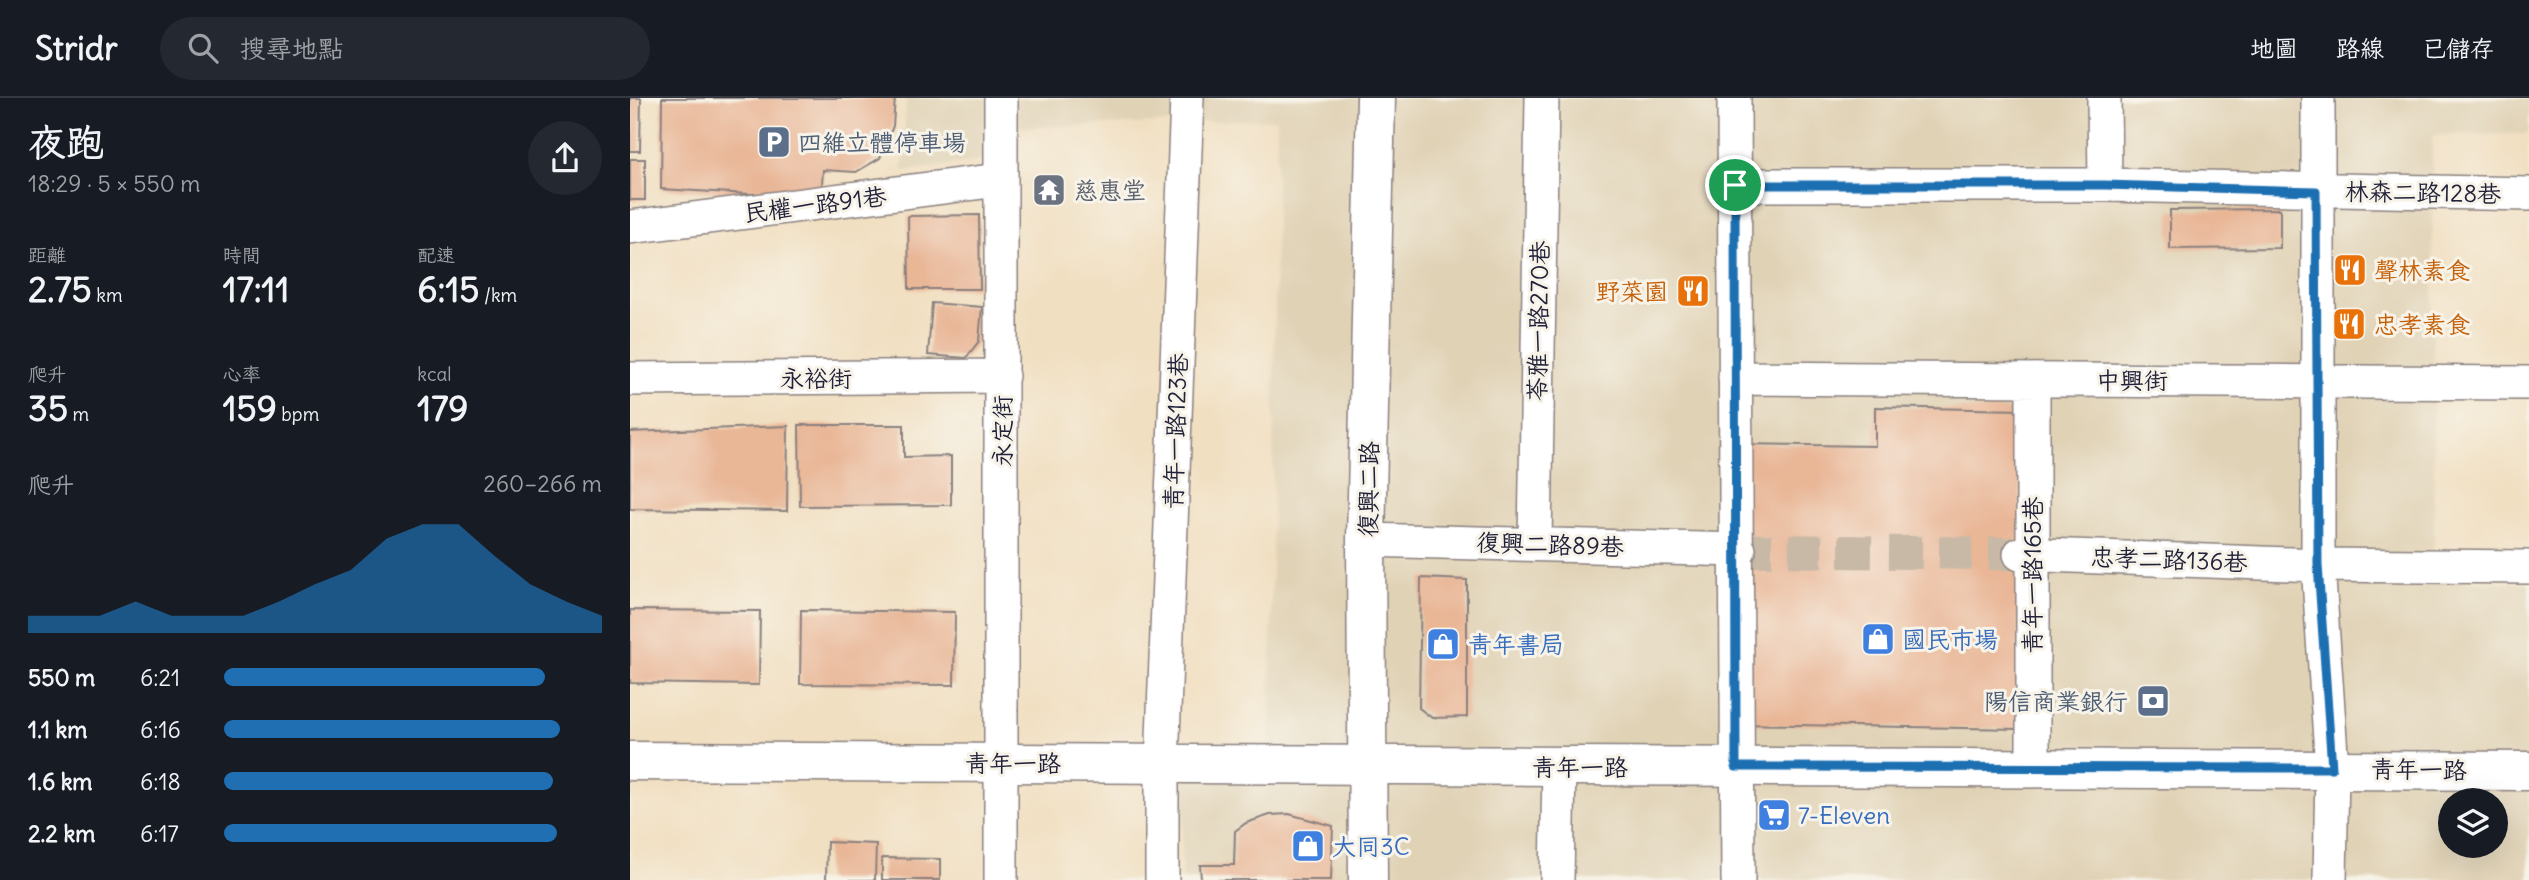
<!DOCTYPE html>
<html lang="zh-TW">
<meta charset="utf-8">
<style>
body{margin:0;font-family:Delius,"LXGW WenKai TC",sans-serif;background:#242831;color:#f1f3f6;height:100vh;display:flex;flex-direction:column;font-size:26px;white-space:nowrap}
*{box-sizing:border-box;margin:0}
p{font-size:23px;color:#9ea1a6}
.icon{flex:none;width:38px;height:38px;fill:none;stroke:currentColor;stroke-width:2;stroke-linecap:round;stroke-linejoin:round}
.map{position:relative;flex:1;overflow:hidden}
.drawer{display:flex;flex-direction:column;background:#171b24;width:630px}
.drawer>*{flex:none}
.buttons{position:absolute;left:1808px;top:690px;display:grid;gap:14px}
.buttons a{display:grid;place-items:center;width:70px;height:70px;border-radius:50%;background:#171b24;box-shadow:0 7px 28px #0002;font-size:35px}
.pin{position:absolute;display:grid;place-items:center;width:60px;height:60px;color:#fff;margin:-30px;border:4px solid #fff;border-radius:50%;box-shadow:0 2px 7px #0007}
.round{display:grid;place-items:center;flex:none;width:74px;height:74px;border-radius:37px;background:#242831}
.summary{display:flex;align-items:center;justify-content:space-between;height:119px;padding:0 28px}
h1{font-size:38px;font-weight:800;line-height:52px}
.stats{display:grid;grid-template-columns:repeat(3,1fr);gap:10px;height:119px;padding:7px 28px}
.stats div{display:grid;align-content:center}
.stats b{font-size:35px;font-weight:800}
.stats small{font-size:19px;font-weight:400}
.stats p{font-size:19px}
.chart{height:196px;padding:14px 28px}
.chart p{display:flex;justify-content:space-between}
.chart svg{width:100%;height:126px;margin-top:7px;fill:#1f6fb2;opacity:.7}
ul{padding:0 28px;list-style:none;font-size:23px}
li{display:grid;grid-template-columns:112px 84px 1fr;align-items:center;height:52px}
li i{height:18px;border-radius:9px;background:#1f6fb2}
header{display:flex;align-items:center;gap:42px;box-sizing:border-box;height:98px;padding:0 35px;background:#171b24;border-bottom:2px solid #363941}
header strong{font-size:33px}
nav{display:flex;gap:38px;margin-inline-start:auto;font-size:24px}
.search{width:490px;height:63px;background:#242831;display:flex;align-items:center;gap:18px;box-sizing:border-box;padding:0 24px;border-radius:38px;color:#9ea1a6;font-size:26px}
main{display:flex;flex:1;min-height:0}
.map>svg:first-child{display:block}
.built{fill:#e0d2b5;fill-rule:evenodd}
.building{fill:#e9b696}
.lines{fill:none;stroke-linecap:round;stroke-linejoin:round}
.street-tunnel{stroke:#c8b9a6;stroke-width:33;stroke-dasharray:33 17;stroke-linecap:butt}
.street-casing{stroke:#8a807e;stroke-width:36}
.secondary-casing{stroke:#8a807e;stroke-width:41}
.street{stroke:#fff;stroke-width:33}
.secondary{stroke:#fff;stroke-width:38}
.route-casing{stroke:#fff;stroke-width:14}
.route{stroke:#1f6fb2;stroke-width:9}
.labels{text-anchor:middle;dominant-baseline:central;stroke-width:6;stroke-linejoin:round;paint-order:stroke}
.service-label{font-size:24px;fill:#4e5e75;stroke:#f7f3e8;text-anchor:start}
.worship-label{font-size:24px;fill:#5b616d;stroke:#f7f3e8;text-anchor:start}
.street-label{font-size:24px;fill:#22223b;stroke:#f7f3e8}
.food-label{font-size:24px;fill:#c56008;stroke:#f7f3e8;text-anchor:start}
.shop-label{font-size:24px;fill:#366cbe;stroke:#f7f3e8;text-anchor:start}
</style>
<header>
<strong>Stridr</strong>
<div class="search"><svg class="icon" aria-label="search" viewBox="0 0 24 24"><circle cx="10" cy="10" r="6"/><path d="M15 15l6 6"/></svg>搜尋地點</div>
<nav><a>地圖</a><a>路線</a><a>已儲存</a></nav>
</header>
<main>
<section class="drawer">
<div class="summary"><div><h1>夜跑</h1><p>18:29 · 5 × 550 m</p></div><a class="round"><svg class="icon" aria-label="share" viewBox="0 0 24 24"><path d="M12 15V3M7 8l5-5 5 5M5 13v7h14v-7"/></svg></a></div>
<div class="stats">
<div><p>距離</p><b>2.75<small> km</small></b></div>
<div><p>時間</p><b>17:11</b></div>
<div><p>配速</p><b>6:15<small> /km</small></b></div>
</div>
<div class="stats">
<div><p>爬升</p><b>35<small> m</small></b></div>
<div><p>心率</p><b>159<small> bpm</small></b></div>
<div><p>kcal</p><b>179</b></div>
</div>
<div class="chart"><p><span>爬升</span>260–266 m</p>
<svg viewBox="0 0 160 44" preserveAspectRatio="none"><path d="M0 44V38L10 38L20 38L30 33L40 38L50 38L60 38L70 33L80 27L90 22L100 11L110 6L120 6L130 17L140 27L150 33L160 38V44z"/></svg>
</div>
<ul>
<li><b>550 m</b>6:21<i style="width:85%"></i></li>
<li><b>1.1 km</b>6:16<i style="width:89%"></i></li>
<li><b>1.6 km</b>6:18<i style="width:87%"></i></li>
<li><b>2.2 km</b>6:17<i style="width:88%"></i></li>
</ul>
</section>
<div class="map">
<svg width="1899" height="782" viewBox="0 0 1899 782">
<rect width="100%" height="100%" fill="#f7f3e8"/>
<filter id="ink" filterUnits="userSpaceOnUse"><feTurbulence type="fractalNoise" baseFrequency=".0143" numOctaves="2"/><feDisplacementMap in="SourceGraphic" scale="14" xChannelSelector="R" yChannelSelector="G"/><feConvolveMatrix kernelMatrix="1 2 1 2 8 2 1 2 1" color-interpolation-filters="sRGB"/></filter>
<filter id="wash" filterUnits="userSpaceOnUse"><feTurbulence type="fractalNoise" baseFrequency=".00686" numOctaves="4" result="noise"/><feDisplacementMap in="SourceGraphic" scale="28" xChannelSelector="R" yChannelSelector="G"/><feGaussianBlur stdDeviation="1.57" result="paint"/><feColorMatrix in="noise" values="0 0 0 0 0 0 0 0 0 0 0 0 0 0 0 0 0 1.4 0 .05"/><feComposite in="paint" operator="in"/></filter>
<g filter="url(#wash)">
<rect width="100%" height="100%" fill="#f1dfc1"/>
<!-- built -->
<path class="built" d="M276,0H1899V36L1802,37L1804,442L1799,482L1899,485V782H552L553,646H640L647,21L383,30L384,58L273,73ZM1820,702H1866V747H1820Z"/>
<g id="blocks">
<!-- building -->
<path class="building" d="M0,0H11L10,53H0Z
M32,0H265L263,28L250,60L226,74L193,72L191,100L31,91Z
M0,61H15V102H0Z
M1650,111V150L1540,151V112Z
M349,117L350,191H279L278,118Z
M302,205L352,209L349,243L336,260L298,257Z
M1245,309L1391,312L1388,631L1107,626L1110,346L1245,348Z
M169,327H274V359L321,358V407L170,408Z
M158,328L157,413L0,411V334Z
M791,480L837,482V619L802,620L789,610Z
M0,512L130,513L129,587L0,585Z
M171,512L325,514L324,587L170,586Z
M659,716L703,728L701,782H571L570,767H604L605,733L616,725L640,717Z
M197,744L246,746L245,782H196Z
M252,760L310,761V782H252Z"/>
</g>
</g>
<g filter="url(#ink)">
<use href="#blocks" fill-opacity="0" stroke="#8a807e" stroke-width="2"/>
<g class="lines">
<!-- street-tunnel -->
<path class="street-tunnel" d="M1109,452L1390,456"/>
<defs>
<path id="street" d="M1104,0L1108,782
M1474,0L1475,87
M1688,0V467L1702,670L1700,782
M1105,87H1475L1899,96
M0,129L369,82
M1105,280L1899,285
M0,281L372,278
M1403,282V671
M736,442L1109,452
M905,445L912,0
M1390,456L1688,467L1899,469
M371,782V0
M532,782V667L557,0
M927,782L929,669"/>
<path id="secondary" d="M0,663L1899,673
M738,782L736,442L746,0"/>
</defs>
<!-- street casing -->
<use href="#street" class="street-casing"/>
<!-- secondary casing -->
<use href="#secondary" class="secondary-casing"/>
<!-- street -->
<use href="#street" class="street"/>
<!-- secondary -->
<use href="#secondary" class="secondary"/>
</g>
</g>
<g class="lines" filter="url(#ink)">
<defs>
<path id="route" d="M1105,87H1475L1686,93L1688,467L1702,670L1106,669Z"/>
</defs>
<!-- route casing -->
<use href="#route" class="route-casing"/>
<!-- route -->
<use href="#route" class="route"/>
</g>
<!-- icons -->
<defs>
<symbol id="parking-square" viewBox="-11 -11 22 22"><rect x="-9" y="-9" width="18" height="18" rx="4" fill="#5c6f8a" stroke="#f7f3e8"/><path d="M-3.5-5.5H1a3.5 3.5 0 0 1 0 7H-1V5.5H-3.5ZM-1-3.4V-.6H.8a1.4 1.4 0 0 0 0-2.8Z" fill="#fff"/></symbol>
<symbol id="temple-square" viewBox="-11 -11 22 22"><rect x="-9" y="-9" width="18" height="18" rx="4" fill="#6b7280" stroke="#f7f3e8"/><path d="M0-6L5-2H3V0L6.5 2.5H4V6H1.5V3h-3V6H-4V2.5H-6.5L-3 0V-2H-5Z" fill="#fff"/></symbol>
<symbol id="restaurant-square" viewBox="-11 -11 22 22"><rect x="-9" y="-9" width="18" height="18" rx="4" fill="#e8710a" stroke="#f7f3e8"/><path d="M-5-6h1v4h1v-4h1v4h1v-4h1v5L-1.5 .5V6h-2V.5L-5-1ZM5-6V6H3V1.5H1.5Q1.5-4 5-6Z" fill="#fff"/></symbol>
<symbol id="shop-square" viewBox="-11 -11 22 22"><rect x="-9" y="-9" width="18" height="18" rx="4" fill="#3f7fe0" stroke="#f7f3e8"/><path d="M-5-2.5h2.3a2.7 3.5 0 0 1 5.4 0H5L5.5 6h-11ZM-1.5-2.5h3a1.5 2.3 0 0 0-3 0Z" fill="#fff"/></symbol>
<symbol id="bank-square" viewBox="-11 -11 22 22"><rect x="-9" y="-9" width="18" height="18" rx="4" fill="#5c6f8a" stroke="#f7f3e8"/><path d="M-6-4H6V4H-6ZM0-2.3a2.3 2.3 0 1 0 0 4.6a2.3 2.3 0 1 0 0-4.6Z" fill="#fff"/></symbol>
<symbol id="supermarket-square" viewBox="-11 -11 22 22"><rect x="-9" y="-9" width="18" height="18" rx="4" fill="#3f7fe0" stroke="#f7f3e8"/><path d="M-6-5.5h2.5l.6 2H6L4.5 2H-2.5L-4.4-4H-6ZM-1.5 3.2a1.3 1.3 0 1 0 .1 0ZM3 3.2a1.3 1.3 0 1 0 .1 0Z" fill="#fff"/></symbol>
</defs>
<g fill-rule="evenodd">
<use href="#parking-square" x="125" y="25" width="38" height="38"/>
<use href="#temple-square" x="400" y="73" width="38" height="38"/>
<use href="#restaurant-square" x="1701" y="153" width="38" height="38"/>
<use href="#restaurant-square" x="1044" y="174" width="38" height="38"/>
<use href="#restaurant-square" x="1700" y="207" width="38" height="38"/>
<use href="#shop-square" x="1229" y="522" width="38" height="38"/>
<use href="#shop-square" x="794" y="527" width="38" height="38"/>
<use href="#bank-square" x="1504" y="584" width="38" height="38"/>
<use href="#supermarket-square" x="1125" y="698" width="38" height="38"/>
<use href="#shop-square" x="659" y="729" width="38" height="38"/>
</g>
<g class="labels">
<!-- service labels -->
<g class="service-label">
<text x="168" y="44">四維立體停車場</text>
<text x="1498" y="603" text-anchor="end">陽信商業銀行</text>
</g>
<!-- worship labels -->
<g class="worship-label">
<text x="444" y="92">慈惠堂</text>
</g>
<!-- street labels -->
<g class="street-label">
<text transform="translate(1793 94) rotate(1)">林森二路128巷</text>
<text transform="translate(185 106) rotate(-7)">民權一路91巷</text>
<text transform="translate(908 223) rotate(-89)">苓雅一路270巷</text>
<text x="186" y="280">永裕街</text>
<text x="1502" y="282">中興街</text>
<text transform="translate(372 333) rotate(-90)">永定街</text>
<text transform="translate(545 333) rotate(-88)">青年一路123巷</text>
<text transform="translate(738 391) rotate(-89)">復興二路</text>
<text transform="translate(920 446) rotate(2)">復興二路89巷</text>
<text transform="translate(1539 461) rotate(2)">忠孝二路136巷</text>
<text transform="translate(1402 477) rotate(-90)">青年一路165巷</text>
<text x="383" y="665">青年一路</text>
<text x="950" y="669">青年一路</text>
<text transform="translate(1789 671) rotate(1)">青年一路</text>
</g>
<!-- food labels -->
<g class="food-label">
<text x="1744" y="172">聲林素食</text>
<text x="1038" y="193" text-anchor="end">野菜園</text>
<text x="1744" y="226">忠孝素食</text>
</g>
<!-- shop labels -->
<g class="shop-label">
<text x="1272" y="541">國民市場</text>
<text x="838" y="546">青年書局</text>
<text x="1168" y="717">7-Eleven</text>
<text x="702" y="748">大同3C</text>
</g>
</g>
</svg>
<div class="buttons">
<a><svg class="icon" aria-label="layers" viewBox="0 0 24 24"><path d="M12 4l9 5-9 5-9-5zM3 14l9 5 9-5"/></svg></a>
</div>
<div class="pin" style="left:1105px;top:87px;background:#1e9e55"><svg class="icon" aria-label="arrive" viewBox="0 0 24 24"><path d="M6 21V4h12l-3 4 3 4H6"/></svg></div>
</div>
</main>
